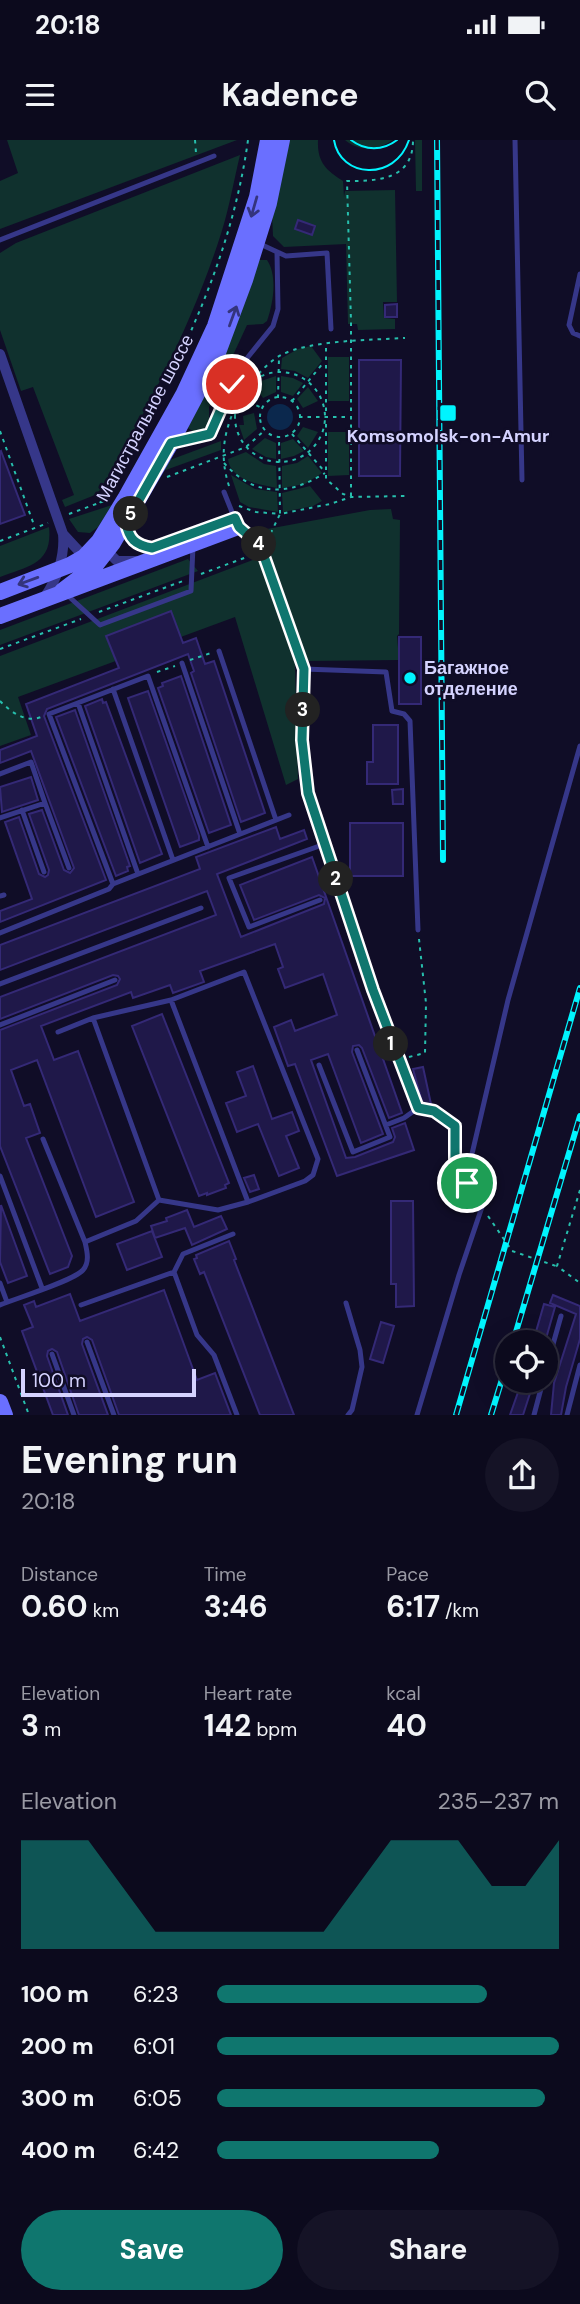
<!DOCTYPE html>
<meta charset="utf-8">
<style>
body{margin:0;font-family:"DM Sans",sans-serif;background:#151326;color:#f1f3f6;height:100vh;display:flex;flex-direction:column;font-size:26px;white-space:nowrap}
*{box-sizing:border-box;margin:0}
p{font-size:23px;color:#9a9aa4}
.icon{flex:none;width:38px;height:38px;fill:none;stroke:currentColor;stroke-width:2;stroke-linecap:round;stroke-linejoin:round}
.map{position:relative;height:1275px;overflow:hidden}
.sheet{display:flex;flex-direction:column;background:#0c0a1d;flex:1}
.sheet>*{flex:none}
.controls{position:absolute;left:495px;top:1190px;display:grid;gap:14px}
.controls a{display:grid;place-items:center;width:63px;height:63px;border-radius:50%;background:#0c0a1d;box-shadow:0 7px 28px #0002,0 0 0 2px #2c2b3b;font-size:35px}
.scale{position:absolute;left:21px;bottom:18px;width:175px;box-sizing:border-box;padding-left:7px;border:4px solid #d5d3ff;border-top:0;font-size:19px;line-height:24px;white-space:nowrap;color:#d5d3ff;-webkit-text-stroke:5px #100d27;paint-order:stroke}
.pin{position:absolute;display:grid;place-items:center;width:60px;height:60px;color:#fff;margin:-30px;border:4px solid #fff;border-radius:50%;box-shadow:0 2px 7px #0007}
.km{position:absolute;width:35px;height:35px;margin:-18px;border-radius:50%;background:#222;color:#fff;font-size:19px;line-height:35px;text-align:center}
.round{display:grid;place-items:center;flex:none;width:74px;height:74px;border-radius:37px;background:#151326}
.overview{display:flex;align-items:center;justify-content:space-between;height:119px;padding:0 21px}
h1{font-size:38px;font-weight:700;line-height:52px}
.metrics{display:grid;grid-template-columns:repeat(3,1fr);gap:10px;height:119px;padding:7px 21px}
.metrics div{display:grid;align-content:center}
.metrics b{font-size:30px;font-weight:700}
.metrics small{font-size:19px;font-weight:400}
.metrics p{font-size:19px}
.chart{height:196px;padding:14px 21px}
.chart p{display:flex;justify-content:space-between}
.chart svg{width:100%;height:126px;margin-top:7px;fill:#0f766e;opacity:.7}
.cta{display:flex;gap:14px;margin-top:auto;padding:14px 21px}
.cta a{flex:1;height:80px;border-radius:42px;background:#0f766e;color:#fff;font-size:28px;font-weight:700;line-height:80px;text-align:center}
.cta a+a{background:#151326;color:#f1f3f6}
ul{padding:0 21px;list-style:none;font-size:23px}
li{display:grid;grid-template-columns:112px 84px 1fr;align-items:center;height:52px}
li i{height:18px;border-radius:9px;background:#0f766e}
.status{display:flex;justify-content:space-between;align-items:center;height:49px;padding:0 35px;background:#0c0a1d;direction:ltr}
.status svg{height:19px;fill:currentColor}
header{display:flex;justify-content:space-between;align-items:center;height:91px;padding:0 21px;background:#0c0a1d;font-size:32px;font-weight:700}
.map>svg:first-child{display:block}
.green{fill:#10312e}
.water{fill:#0b284d}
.building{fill:#1f1849;stroke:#342976;stroke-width:2}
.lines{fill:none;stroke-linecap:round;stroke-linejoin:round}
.path{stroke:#27bfad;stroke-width:2;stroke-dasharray:3.5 5;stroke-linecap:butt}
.lane{stroke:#363789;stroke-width:5}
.street{stroke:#363789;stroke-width:10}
.secondary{stroke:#6a6fff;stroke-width:16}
.tram{stroke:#00f4fe;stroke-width:2}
.rail-casing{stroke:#00f4fe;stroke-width:6}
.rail{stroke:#100d27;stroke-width:3.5;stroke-dasharray:10;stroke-linecap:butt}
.oneway{stroke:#34347d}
.route-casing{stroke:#fff;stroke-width:14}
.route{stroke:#0f766e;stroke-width:9}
.poi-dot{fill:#00f4fe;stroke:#100d27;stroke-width:2.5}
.labels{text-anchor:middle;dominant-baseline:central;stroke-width:5;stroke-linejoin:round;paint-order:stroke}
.street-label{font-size:18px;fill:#d5d3ff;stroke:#100d27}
.poi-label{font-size:18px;font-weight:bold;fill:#d5d3ff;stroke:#100d27}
</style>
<div class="status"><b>20:18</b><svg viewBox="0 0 49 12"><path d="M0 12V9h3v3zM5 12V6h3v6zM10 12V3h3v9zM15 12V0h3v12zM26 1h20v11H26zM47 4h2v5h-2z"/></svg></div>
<header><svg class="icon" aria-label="menu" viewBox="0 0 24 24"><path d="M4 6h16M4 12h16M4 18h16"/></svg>Kadence<svg class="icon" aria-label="search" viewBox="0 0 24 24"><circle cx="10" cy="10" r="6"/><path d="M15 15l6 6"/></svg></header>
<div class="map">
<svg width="580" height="1275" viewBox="0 0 580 1275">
<rect width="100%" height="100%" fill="#100d27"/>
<!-- green -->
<path class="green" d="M7,0H237L0,89V41L18,33Z
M287,0H318C317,22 326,30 343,41L344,57L345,51L395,50L397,162H383L384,178L395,179V189L358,190L357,184H348L346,104L284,107L273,96L272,74Z
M345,0H393C378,10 359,12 345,0Z
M415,0H422V51H416Z
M240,15C233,44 228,75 218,103C189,190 147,270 101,349L95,355L65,367L62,360L74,355L33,247L21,251L0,190V113L16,103Z
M258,120H267C278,136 273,164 267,181L263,184L247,185L209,267V283L201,292H194L188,288L221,221Z
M311,206L322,221L308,238L295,231L281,229L282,218L298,209Z
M328,217H349V261H328Z
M276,236V252L263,258L256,249L262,245L261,241Z
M281,236L293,238L303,243L293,256L281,252Z
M308,247L318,261L303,268L297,259Z
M254,273L257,289L244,300L239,285H244L243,276Z
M303,287L318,292L308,308L297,296Z
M328,292H349V335L328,336Z
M265,298L276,303V319L266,317L252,309Z
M293,299L304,311L294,316L281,319V303Z
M221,301V310L163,331L167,321Z
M246,312L264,324L276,326L277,348C260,345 230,340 228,319Z
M308,316L322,333L305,344L282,348V326L297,323Z
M231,335L255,349L277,352L278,372L249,367L240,362Z
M310,346L322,361L313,366L283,372L282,353Z
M112,365L98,387L90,393L78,392L69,379Z
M391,369L393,379L400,380L399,494L397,496L399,520L308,521L262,390L370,370Z
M49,387C53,424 28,426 0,437V406Z
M258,418L295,524L298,639L286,645L235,477L18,557L31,595L0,606V516Z
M188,419L198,431L0,505V490Z"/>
<!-- water -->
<path class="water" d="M267 277a13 13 0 1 1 26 0a13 13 0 1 1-26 0Z"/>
<!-- building -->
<path class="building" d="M298,80L315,86L312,95L295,89Z
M397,164V177H385V165Z
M359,220H401L400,336H359Z
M1,311L25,375L0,384V312Z
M171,471L183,503L196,498L205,524L214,521L265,673L241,682L191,533L194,531L188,514L47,569L44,576L106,740L0,782V771L32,759L5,682L19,677L39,734L45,737L48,735L49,730L29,674L42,670L64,730L70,733L74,728L31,611L0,623V610L37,596L26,564L119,528L106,496Z
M399,497H421V564H399Z
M181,536L231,685L209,693L158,548L163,546L162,543Z
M148,551L199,696V700L180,707L128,558Z
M102,559L103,563L106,562L162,714L140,723L85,566Z
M75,570L130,726L127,727L128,731L116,736L56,577Z
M373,585H398V644H367V622H373Z
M31,637L38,660L2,672L0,647Z
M403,649V664H393L392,650Z
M350,683H403V736H350Z
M276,687L280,699L304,690L307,699L217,734L241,797L324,764L325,758L319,755L254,780L240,745L312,717L402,973L389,978L362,908L359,905L353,906L352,912L383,994L361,1003L328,914L311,920L346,1018L355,1017L393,1002L395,997L392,988L405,983L414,1010L337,1036L295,924L288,926L274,887L291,880L295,891L337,875L323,834L285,848L278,829L283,827L275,804L200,831L204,842L173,853L170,845L133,858L131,852L41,886L54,920L78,911L134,1062L96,1077L37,920L11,930L24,966L30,964L40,993L26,998L72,1116L68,1127L50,1134L0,1006V890L117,845L120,839L118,836L113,835L0,879V857L216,775L207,751L0,830V805L200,729L196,717Z
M162,874L229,1043L225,1045L226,1048L207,1055V1053L199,1056L132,886Z
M253,926L272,979L292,972L299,991L286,996L299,1028L279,1036L258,984L237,992L226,963L246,956L237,932Z
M423,927L431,964L423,966L413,929Z
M254,1035L259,1049L250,1052L244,1038Z
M391,1061H413L414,1166L396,1167V1144H391Z
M1,1065L27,1136L8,1143L0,1122Z
M187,1070L194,1087L221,1076L227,1089L192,1105L185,1088L155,1098L151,1086L167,1081L166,1078Z
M152,1091L162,1117L127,1130L117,1104Z
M229,1101L236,1119L234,1120L294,1275H260L204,1132L200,1134L194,1119L197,1118L196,1115Z
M164,1150L197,1240L215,1233L231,1275H119L92,1200L87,1197L83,1199L82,1204L108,1275H79L57,1212L52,1209L48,1211L47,1216L68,1275H53L22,1191L33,1187L24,1165L34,1161L36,1167L70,1154L80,1181Z
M553,1155L580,1166V1199L566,1247L561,1275H551L554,1243L576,1174L550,1163Z
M544,1164L555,1167L545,1202H533Z
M381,1182L394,1186L383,1223L370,1219Z
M522,1241H534L523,1275H510Z"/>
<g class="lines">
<!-- path -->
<path class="path" d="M195,0L196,13
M235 277a45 45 0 1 1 90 0a45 45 0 1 1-90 0Z
M253,240C261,231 270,221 281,215C310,200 371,200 405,198
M260 277a20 20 0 1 1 40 0a20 20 0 1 1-40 0Z
M241,258L262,268
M278,258L279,218
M292,261L324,222
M326,271V207
M299,277H350
M326,284V339L343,354L350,356
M0,291L34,385
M292,294L325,332
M224,323C254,357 289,356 325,333
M167,337L246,307L265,290
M229,346C220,318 223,296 234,270
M351,356V182L347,41C378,41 413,40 413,0
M100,363C166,251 230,131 248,0
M239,366L256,372L280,374L279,297
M69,374L107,360
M0,401L48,383
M267,401L280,374L330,364L351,357L405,356
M201,434L255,414
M99,472L183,441
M0,509L81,479
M190,520L211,513
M157,532L175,526
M0,561C11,572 25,583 41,577
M409,917L425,913L426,863L419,799
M425,969L434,971L455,986V1019L460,1024
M580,1050L557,1126L580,1143
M488,1076L512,1111L556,1126
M0,1197L29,1275"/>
<!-- lane -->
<path class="lane" d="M515,0L522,340
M0,100L214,16
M260,104L286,116L327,113L331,189
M580,134L569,185L573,193L580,196
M177,302L210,294L232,244L248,217L273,186L278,169L277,112
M224,352L238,387L260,405L304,529L302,600L308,653L373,850L418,968L404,978L386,985
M65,453L100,485L191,451L193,406
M219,511L276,680
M182,523L240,694
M304,529L386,532L392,571L404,574L410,581L418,790
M113,549L173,720
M78,563L138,734
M0,634L31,622L45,663L0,678
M45,663L69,728
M22,670L44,732
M113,744L49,574L148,536L208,707
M0,756L4,755
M320,760L249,787L229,738L325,704
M0,793L109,749L113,744L289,675
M0,844L201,768
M93,878L159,1060L218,1070L248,1062
M0,885L115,840
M58,892L93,878L171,860L244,832L318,1019L313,1035L305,1041L248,1062L171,860
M319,925L353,1012L390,997L357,910
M0,1036L42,1148
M85,1102L136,1081L159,1060
M174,1132L197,1195L214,1215L237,1275
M0,1143L7,1162
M346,1163L360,1210L362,1227L352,1270L348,1275
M0,1165C17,1158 73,1141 83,1130C90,1122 87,1111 85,1102L43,999
M81,1165L174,1132L183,1114L233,1094
M87,1202L114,1275
M52,1214L74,1275
M546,1229L561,1176
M417,1275L459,1135L484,1061L483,1054L467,1043L468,1031L508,860L580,606
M534,1275L543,1241
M567,1275L580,1225"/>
<!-- street -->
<path class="street" d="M0,214L63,394C65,416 57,440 44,458
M126,383L132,401L141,406L152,408
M63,394L88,421
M107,406V411L117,421H137"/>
<!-- secondary -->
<path class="secondary" d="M62,451L95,426L113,403L171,303L216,218L245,140L269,63L282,0
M0,452L70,425L84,417L99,401L126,357L183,255L215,186L257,57L268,0
M0,476L238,387
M0,1262L5,1275"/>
<!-- tram -->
<path class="tram" d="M334,0C340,38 395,42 409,0
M351,0C365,11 383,11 397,0"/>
<defs>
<path id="rail" d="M437,0L443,720
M513,1202L580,976
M456,1275L580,848
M491,1275L508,1220"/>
</defs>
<!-- rail casing -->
<use href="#rail" class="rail-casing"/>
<!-- rail -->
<use href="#rail" class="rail"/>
</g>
<!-- one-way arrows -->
<defs><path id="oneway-shaft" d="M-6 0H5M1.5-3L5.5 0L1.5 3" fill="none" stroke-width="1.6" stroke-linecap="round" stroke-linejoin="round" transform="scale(1.75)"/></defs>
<g class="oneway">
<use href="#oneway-shaft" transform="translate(254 67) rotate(106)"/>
<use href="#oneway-shaft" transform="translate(233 176) rotate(-70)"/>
<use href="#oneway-shaft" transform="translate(28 441) rotate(160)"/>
</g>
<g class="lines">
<defs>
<path id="route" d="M232,244L210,294L171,303L126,383C129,399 135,405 152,408L235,378L239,387L260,405L304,529L302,600L308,653L373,850L418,968L434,971L455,986V1019L468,1031L467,1043"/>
</defs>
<!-- route casing -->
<use href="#route" class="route-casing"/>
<!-- route -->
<use href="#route" class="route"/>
</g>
<!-- markers -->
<g class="poi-dot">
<rect x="439" y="264" width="18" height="18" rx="3.5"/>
<circle cx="410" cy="538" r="7"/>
</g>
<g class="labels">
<!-- street labels -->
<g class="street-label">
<text transform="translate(145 278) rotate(-62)">Магистральное шоссе</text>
</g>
<!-- poi labels -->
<g class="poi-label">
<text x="448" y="296">Komsomolsk-on-Amur</text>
<text x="424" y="528" text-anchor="start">Багажное<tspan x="424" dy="21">отделение</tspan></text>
</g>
</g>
</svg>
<div class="controls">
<a><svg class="icon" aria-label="locate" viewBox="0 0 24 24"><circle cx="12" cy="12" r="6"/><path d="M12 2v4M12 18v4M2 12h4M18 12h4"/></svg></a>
</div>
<div class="scale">100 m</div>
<div class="pin" style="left:467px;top:1043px;background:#1e9e55"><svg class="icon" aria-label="arrive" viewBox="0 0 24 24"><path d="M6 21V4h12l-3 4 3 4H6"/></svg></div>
<div class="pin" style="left:232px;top:244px;background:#d93025"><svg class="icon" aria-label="check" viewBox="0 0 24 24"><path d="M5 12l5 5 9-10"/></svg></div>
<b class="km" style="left:391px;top:904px">1</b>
<b class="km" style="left:336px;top:739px">2</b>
<b class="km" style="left:303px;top:570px">3</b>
<b class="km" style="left:259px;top:404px">4</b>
<b class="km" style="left:131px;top:374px">5</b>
</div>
<section class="sheet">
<div class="overview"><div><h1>Evening run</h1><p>20:18</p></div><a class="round"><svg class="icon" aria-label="share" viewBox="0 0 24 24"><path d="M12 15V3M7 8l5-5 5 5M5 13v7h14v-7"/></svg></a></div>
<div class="metrics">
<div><p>Distance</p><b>0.60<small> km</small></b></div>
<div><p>Time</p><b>3:46</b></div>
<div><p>Pace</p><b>6:17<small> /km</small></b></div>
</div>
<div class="metrics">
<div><p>Elevation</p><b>3<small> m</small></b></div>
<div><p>Heart rate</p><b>142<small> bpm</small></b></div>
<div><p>kcal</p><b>40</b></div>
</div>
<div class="chart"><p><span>Elevation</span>235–237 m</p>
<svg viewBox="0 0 160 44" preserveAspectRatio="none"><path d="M0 44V6L10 6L20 6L30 22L40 38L50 38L60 38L70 38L80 38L90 38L100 22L110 6L120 6L130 6L140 22L150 22L160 6V44z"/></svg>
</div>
<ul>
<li><b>100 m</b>6:23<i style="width:79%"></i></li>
<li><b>200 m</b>6:01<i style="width:100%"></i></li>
<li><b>300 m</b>6:05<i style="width:96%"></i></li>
<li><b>400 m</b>6:42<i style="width:65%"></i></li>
</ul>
<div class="cta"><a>Save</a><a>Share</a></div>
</section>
